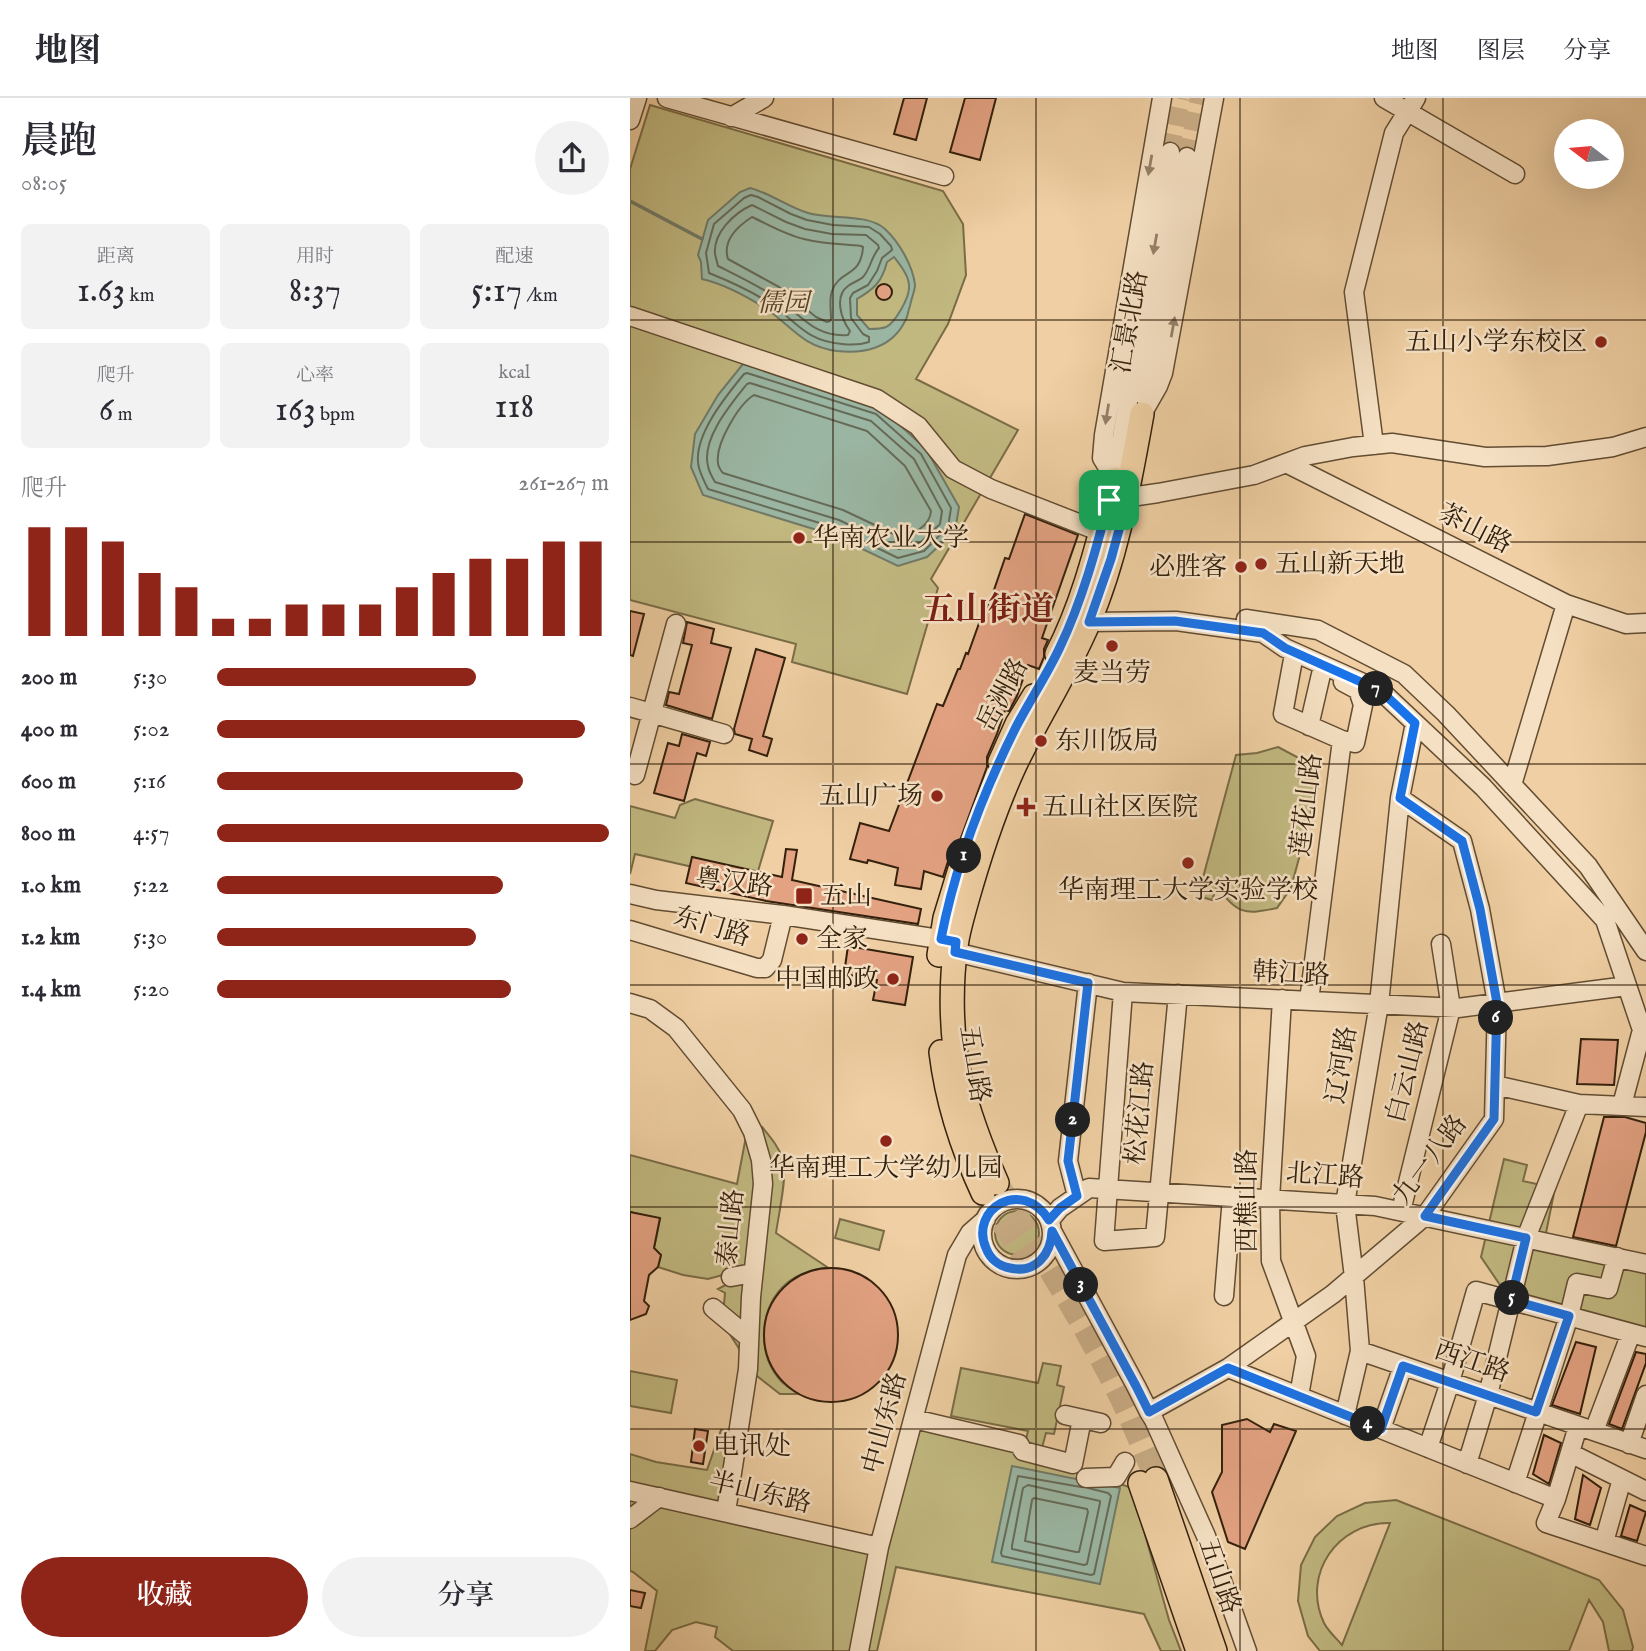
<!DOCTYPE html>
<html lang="zh">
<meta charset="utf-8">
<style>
body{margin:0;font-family:"IM FELL English","Noto Serif SC",serif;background:#f2f2f3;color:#2b2b33;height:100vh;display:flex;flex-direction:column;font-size:26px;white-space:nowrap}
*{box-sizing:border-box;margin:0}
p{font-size:23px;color:#7c7c81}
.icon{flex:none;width:38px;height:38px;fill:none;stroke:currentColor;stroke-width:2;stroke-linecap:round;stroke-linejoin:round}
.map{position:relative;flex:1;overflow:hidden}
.panel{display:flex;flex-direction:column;background:#fff;width:630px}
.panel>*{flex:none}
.needle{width:46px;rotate:286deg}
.tools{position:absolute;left:924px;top:21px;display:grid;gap:14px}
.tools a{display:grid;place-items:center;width:70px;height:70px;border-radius:50%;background:#fff;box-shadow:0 7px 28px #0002;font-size:35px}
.pin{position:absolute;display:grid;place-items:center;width:60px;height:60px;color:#fff;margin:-30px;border-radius:14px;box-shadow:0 4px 10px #0006}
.km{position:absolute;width:35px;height:35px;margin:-18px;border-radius:50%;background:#222;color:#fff;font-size:19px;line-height:35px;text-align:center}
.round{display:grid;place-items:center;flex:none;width:74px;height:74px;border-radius:37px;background:#f2f2f3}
.head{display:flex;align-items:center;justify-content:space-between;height:119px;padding:0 21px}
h1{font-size:38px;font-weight:600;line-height:52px}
.stats{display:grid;grid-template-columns:repeat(3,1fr);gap:10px;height:119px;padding:7px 21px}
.stats div{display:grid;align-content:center;border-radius:10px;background:#f2f2f3;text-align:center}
.stats b{font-size:35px;font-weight:600}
.stats small{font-size:19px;font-weight:400}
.stats p{font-size:19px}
.chart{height:196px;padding:14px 21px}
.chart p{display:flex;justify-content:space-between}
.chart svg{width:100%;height:126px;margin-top:7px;stroke:#8f2418;stroke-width:6}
.action{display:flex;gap:14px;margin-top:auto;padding:14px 21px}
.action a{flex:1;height:80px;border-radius:42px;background:#8f2418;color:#fff;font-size:28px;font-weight:600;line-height:80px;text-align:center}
.action a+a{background:#f2f2f3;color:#2b2b33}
ul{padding:0 21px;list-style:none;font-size:23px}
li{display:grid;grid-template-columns:112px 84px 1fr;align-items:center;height:52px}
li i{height:18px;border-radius:9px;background:#8f2418}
header{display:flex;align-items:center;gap:42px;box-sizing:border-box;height:98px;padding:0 35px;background:#fff;border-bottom:2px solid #e1e1e2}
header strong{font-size:33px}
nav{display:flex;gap:38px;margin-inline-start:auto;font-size:24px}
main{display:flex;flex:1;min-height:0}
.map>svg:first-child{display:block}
.green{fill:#c1b880;stroke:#7a6c46;stroke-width:2;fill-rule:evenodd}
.water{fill:#9ab6a3;stroke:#717a67;stroke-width:2;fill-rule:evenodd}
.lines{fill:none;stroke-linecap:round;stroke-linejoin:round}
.shore{stroke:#666b58;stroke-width:2}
.stream{stroke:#717a67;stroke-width:3.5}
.building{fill:#e3a282;stroke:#33200c;stroke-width:2}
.minor-tunnel{stroke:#c9ac85;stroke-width:18;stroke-dasharray:18 9;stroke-linecap:butt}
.major-tunnel{stroke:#c9ac85;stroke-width:23;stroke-dasharray:23 11;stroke-linecap:butt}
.minor-casing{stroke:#624c32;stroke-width:21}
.major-casing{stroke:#33200c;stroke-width:26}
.minor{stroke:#f5e0c3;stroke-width:18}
.major{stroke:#efcfa3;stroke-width:23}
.oneway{fill:#948068}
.route-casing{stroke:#fff;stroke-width:14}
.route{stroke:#1a73e8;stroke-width:9}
.grid{fill:none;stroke:#33200c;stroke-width:2;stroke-opacity:0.55}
.poi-dot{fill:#8f2418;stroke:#f5e0c3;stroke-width:2.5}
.labels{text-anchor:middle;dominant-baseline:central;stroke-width:5;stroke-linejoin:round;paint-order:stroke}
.park-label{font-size:26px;font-style:italic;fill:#564629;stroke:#f5e0c3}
.street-label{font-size:26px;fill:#33200c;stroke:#f5e0c3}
.poi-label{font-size:26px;fill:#33200c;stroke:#f5e0c3;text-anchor:start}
.district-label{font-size:33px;font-weight:bold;fill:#7a1f14;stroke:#f5e0c3}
</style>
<header>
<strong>地图</strong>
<nav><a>地图</a><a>图层</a><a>分享</a></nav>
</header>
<main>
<section class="panel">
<div class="head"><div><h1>晨跑</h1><p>08:05</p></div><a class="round"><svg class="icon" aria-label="share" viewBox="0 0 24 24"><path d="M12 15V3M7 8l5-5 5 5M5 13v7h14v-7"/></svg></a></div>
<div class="stats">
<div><p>距离</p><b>1.63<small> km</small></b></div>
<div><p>用时</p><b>8:37</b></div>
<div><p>配速</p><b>5:17<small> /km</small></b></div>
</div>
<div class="stats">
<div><p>爬升</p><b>6<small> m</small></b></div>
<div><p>心率</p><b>163<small> bpm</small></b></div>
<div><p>kcal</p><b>118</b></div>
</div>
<div class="chart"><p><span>爬升</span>261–267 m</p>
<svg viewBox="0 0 160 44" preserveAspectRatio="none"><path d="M5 44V6M15 44V6M25 44V11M35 44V22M45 44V27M55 44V38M65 44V38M75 44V33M85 44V33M95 44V33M105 44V27M115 44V22M125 44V17M135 44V17M145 44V11M155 44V11"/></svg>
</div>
<ul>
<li><b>200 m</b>5:30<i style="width:66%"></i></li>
<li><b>400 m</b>5:02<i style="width:94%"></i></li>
<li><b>600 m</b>5:16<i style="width:78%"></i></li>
<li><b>800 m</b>4:57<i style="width:100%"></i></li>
<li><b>1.0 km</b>5:22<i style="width:73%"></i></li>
<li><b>1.2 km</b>5:30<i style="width:66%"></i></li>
<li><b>1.4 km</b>5:20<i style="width:75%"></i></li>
</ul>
<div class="action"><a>收藏</a><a>分享</a></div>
</section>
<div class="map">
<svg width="1016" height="1553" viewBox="0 0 1016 1553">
<rect width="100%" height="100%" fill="#efcfa3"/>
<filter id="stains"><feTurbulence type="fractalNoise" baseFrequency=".00286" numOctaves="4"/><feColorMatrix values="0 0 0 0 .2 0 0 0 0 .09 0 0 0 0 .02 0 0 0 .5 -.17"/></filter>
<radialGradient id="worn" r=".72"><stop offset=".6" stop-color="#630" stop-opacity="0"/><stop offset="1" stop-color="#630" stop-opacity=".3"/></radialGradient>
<!-- green -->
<path class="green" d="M20,7L313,93L333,126L336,177L318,226L286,281L388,332L301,481L308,490L277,596L162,564L166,546L0,502V71Z
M648,649L680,666L689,685L661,790L647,810C615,817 606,816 587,788L582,802L568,798L606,657L627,655Z
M65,701L143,723L125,783L5,756L0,776V708L45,720L50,707Z
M132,1029C141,1040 149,1049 153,1062C158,1075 148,1120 146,1135L197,1169C183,1172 169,1175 157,1185C129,1209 126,1255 151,1283C156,1288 163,1292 168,1296H150L118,1271L108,1249L83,1210L94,1206L95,1195L88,1191L103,1183L100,1175L78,1181L53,1177L28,1169L31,1157L24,1150L30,1121L0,1114V1057L107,1086L117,1033Z
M874,1061L897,1067L893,1083L925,1090L915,1140L1016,1160V1238L883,1206L851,1159Z
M365 1135a22 22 0 1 1 44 0a22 22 0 1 1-44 0Z
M210,1121L254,1133L249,1152L205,1140Z
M413,1265L431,1268L427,1287L434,1289L424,1336L416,1335L410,1357L402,1356L502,1390L539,1522L551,1553H531L514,1516L266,1469L247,1553H232L281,1331H295L393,1353L398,1333L321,1318L331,1270L408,1285Z
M0,1273L47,1282L41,1315L0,1308Z
M91,1332L109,1333L96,1414L249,1449L227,1553H103L85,1539L87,1529L66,1524L42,1532L25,1553H15L27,1493L3,1474L0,1473V1356L26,1364L77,1372Z
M766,1402L969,1482L993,1512L1003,1549L1002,1553H979L973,1524L959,1502L939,1553H690L678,1538L668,1503L671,1467L685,1439L707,1418L735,1405ZM760,1425L712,1547C706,1540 698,1533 694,1525C671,1476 708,1424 760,1425Z"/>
<!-- water -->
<path class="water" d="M120,90C140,95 158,109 178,115C202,122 237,115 255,131C269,144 283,168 285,187C285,193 281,201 280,208C278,212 278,219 275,223C262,250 234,256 207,253C171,248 162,228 135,210C116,198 94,186 72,181L71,164L68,157L78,122L110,94ZM264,159C271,168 280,179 279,190C279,200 265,225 256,229C251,231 244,231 239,231L227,217V201C244,191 252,184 257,164Z
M113,266L250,309L296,351L329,409L325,433L297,459L268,468L203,437L73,397L61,369L65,336L88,297Z
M382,1368L490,1390L470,1486L362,1464Z"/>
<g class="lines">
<!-- shore -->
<path class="shore" d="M121,97L128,99L161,116L177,122L203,127L239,129L250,136L261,148L262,152L252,160L247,173L238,187L223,195L220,200L221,220L233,236L239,239V244C230,247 221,247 212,246C174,243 166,222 138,204C119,192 99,183 79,175L76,155L84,126L114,100Z
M122,107L156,124L175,131L202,136L236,137L248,147L249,150C241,159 241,170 233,179C229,183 223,184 218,188C204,198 211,221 220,233L218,237C182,240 169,213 142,197C125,186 106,177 88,168C87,164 86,160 85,156C83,135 104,115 122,107Z
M122,119C139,127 156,137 174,141C193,146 212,146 231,148L233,149C231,180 210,171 202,193C199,201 201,212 201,221L200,223L197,224L186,219L149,189L98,161C92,142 108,128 122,119Z
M117,275L246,316L291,356L321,410L318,429L294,453L268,460L206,430L78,391C75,385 71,377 69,370C61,340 96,298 114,276Z
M120,285L241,323L284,361L312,413L310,426L290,445L269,451L209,422L85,384C82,379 79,374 78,368C71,341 101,306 117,286Z
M124,297L237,333L275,368L301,413C300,428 283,437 270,439L213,412L93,375C91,373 88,368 88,365C85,346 109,306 124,297Z
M398,1387L470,1403V1405L457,1466L454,1467L382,1451V1448L393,1390Z
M451,1389L388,1378L371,1455L372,1458L461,1477L464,1476L481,1398L478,1395L458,1390
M404,1400L457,1411L458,1414L449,1454H446L395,1443L402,1402Z"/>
<!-- stream -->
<path class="stream" d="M0,103L72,141"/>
</g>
<!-- building -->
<path class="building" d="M274,0H297L286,42L264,36Z
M335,0H366L350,62L320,54Z
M246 194a8 8 0 1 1 16 0a8 8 0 1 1-16 0Z
M395,416L448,437L412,540L418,542L414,551V559L409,571L398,567L387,598L379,613L375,612L367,636L357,659V669L329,745L324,748L321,754L313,779L294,773L291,791L265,787L268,770L238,762L237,765L220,761L230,725L259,733L307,606L313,608L328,571H330L336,555L338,556L352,517L355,518L375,460L379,461Z
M0,513L14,516L3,558L0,557Z
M57,524L84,531L81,545L101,550L82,621L36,607L39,594L49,596L62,547L53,545Z
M126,551L155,560L133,638L142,641L137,658L119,652L122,641L105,636L104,631Z
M52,636L80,644L76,658L67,655L54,703L24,695L38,645L49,648Z
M156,751L167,752L162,782L291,811L288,826L136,803L56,785L62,759L152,779Z
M218,848L283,859L275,907L243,902L247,882L214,876Z
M951,941L988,942L984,987L947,986Z
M974,1019H995L1016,1025V1034L986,1148L943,1139Z
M0,1114L30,1120L24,1150L31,1157L28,1169L19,1177L14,1203L19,1208L16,1216L0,1222Z
M134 1237a67 67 0 1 1 134 0a67 67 0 1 1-134 0Z
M946,1244L966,1249L950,1316L922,1307Z
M1006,1254L1016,1256V1265L992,1331L979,1326Z
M617,1321L640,1334L644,1326L666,1333L615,1451L598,1444L582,1394L592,1374V1327Z
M65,1331L78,1333L73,1366L61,1364Z
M914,1337L931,1345L919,1386L903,1376Z
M953,1377L971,1390L960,1427L945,1421Z
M1000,1407L1016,1414L1007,1443L991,1438Z
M0,1492L15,1495L11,1510L0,1508Z"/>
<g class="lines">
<!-- minor-tunnel -->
<path class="minor-tunnel" d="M540,54L551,0
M557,59L569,0"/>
<!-- major-tunnel -->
<path class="major-tunnel" d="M367,1085C413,1161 462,1236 499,1317C508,1338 517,1359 526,1381
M353,1095L395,1160"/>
<defs>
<path id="minor" d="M37,0L314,78
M754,0L885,76
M101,19L134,0
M0,22L7,0
M0,218L247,301L288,328L323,371L361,391L471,434
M515,299L557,59
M512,316L528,288L533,275L584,0
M744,347L724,194L764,35L786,0
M656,365L936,506L996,526L1016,525
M485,381L472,360L474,337L532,0
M485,381L540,54
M487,401L528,395L624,377L675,358L723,349L762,345L855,359L917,358L983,349L1016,339
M616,521L688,532L774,576L816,616L958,768L1016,853
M459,524L546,523L633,535L655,550L751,593L853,689L975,822L1012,932L992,1007
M664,556L653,616L712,642L725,645L733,607L728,592L713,584
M0,609L94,636
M679,628L692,572
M5,677L46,526
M882,687L936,506
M0,796L26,802L153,817L322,843
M0,832L127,870H135L142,862L153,817
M325,854L493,894L828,910L997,888
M493,894L474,1143L525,1139L548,896
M652,901L640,1101L641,1163L676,1258L669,1298
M679,903L712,642
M0,905L20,911L46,930L112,1012L123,1034L131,1062L133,1086L121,1199L118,1271L96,1414
M865,987L949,1006L1016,1009
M447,1098L438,1063L458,885
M352 1136a35 35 0 1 1 70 0a35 35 0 1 1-70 0Z
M771,1113L821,910L811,846
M420,1122L430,1110L459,1090L745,1108L1016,1166
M422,1133L506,1288L519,1314L524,1322L576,1438L617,1553
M101,1179L123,1175
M594,1198L602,1099
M83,1210L119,1240
M730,1253L1016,1351
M598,1270L926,1401
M519,1314L598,1270L703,1196L795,1118L864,1021L867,905L850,811L832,743L770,700
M435,1317L471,1325
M715,1317L730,1253L724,1179L715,1106L749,906L770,700L785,625
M284,1321L389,1346L393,1353L443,1366L452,1321
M948,1328L926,1401L916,1425L1016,1458
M751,1331L773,1268
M964,1333L1001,1235
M999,1346L1016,1297
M798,1350L820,1284L846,1193L1016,1239
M940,1355L1016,1393
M837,1366L858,1297L896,1140L949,1006
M456,1380L486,1379L495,1364
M885,1385L939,1218L947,1185L978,1191L987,1159
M0,1393L249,1449
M0,1421L29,1399
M974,1444L992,1381
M229,1553L249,1449L327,1157L340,1135L356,1121"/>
<path id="major" d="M427,556C455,502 469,440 485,381
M370,664L387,626L404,598
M309,857L315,820L334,758
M311,954C317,1004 332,1050 353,1095
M367,1085C352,1051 339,1017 330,980C321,940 320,888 326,848C328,832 333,817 337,802C350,756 365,710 385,667C408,619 437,575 458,526C487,459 499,387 512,316
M526,1381L585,1553
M510,1385L568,1553"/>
</defs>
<!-- minor casing -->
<use href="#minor" class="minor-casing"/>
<!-- major casing -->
<use href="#major" class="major-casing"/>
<!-- minor -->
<use href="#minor" class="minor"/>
<!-- major -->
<use href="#major" class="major"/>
</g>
<!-- one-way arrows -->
<defs><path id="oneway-solid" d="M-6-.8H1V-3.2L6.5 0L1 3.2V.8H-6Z" transform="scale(1.75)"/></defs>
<g class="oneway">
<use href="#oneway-solid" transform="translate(520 67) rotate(100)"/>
<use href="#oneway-solid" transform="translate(525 146) rotate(100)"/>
<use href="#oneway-solid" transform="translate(543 229) rotate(-80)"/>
<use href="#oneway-solid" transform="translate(477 316) rotate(99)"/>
</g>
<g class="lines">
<defs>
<path id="route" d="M498,399L481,461L459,524L545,523L633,535L655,550L751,593L785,625L770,700L832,743L850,811L867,905L864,1021L795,1118L896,1140L881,1202L939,1218L906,1314L773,1268L751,1331L598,1270L519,1314L506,1288L422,1133C421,1156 406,1176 380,1170C369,1168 360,1161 356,1150C339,1111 392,1079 419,1122L430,1110L447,1098L438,1063L458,885L325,854L326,844L311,841C325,768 353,695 386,629C400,602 417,577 430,549C452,503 466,452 479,402Z"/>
</defs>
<!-- route casing -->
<use href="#route" class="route-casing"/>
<!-- route -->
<use href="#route" class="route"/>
</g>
<!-- grid -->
<path class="grid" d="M203,0V1553M406,0V1553M610,0V1553M813,0V1553M0,222H1016M0,444H1016M0,666H1016M0,887H1016M0,1109H1016M0,1331H1016"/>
<!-- markers -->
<g class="poi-dot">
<circle cx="971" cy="244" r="7"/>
<circle cx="169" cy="440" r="7"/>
<circle cx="631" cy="466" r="7"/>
<circle cx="611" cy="469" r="7"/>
<circle cx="482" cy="548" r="7"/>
<circle cx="411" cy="643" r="7"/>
<circle cx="307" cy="698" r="7"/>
<path d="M392.5 698.5h7v7h7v7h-7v7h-7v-7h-7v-7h7z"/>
<circle cx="558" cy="765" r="7"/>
<rect x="165" y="789" width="18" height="18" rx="3.5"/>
<circle cx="172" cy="841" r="7"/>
<circle cx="263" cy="881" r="7"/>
<circle cx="256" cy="1043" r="7"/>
<circle cx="69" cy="1348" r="7"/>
</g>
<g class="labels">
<!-- park labels -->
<g class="park-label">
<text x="153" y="205">儒园</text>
</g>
<!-- street labels -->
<g class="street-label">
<text transform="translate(500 224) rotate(-80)">汇景北路</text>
<text transform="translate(845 431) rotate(27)">茶山路</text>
<text transform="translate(373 597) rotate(-62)">岳洲路</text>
<text transform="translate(677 707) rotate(-83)">莲花山路</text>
<text transform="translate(104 785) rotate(7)">粤汉路</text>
<text transform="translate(82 829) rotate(17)">东门路</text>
<text transform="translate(661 876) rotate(3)">韩江路</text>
<text transform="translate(344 966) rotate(81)">五山路</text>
<text transform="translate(712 967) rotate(-81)">辽河路</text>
<text transform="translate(778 974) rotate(-76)">白云山路</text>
<text transform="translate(510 1015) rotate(-85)">松花江路</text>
<text transform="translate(800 1062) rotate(-53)">九一八路</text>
<text transform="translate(695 1078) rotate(4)">北江路</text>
<text transform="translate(617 1103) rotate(-90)">西樵山路</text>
<text transform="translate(101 1130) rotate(-84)">泰山路</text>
<text transform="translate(842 1264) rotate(19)">西江路</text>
<text transform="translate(255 1325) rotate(-75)">中山东路</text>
<text transform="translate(130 1395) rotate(13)">半山东路</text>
<text transform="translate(589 1478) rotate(71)">五山路</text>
</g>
<!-- poi labels -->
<g class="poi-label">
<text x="957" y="244" text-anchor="end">五山小学东校区</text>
<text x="183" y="440">华南农业大学</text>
<text x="645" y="466">五山新天地</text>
<text x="597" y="469" text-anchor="end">必胜客</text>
<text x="482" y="575" text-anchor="middle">麦当劳</text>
<text x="425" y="643">东川饭局</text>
<text x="293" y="698" text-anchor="end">五山广场</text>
<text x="412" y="709">五山社区医院</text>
<text x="558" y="792" text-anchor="middle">华南理工大学实验学校</text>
<text x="190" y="798">五山</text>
<text x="186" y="841">全家</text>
<text x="249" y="881" text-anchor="end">中国邮政</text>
<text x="256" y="1070" text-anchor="middle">华南理工大学幼儿园</text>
<text x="83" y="1348">电讯处</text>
</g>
<!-- district labels -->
<g class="district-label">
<text x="358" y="513">五山街道</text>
</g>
</g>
<rect width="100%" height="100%" filter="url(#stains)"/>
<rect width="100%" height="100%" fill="url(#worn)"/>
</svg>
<div class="tools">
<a><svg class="needle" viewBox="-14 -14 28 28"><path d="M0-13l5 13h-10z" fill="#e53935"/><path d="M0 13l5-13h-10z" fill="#7c7c81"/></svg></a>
</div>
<div class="pin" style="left:479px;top:402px;background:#1e9e55"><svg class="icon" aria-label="arrive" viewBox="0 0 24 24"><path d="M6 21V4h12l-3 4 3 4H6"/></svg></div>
<b class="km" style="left:334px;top:758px">1</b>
<b class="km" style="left:443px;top:1022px">2</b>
<b class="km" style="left:451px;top:1187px">3</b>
<b class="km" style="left:738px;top:1326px">4</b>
<b class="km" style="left:882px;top:1200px">5</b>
<b class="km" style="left:866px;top:920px">6</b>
<b class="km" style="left:746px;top:591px">7</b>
</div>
</main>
